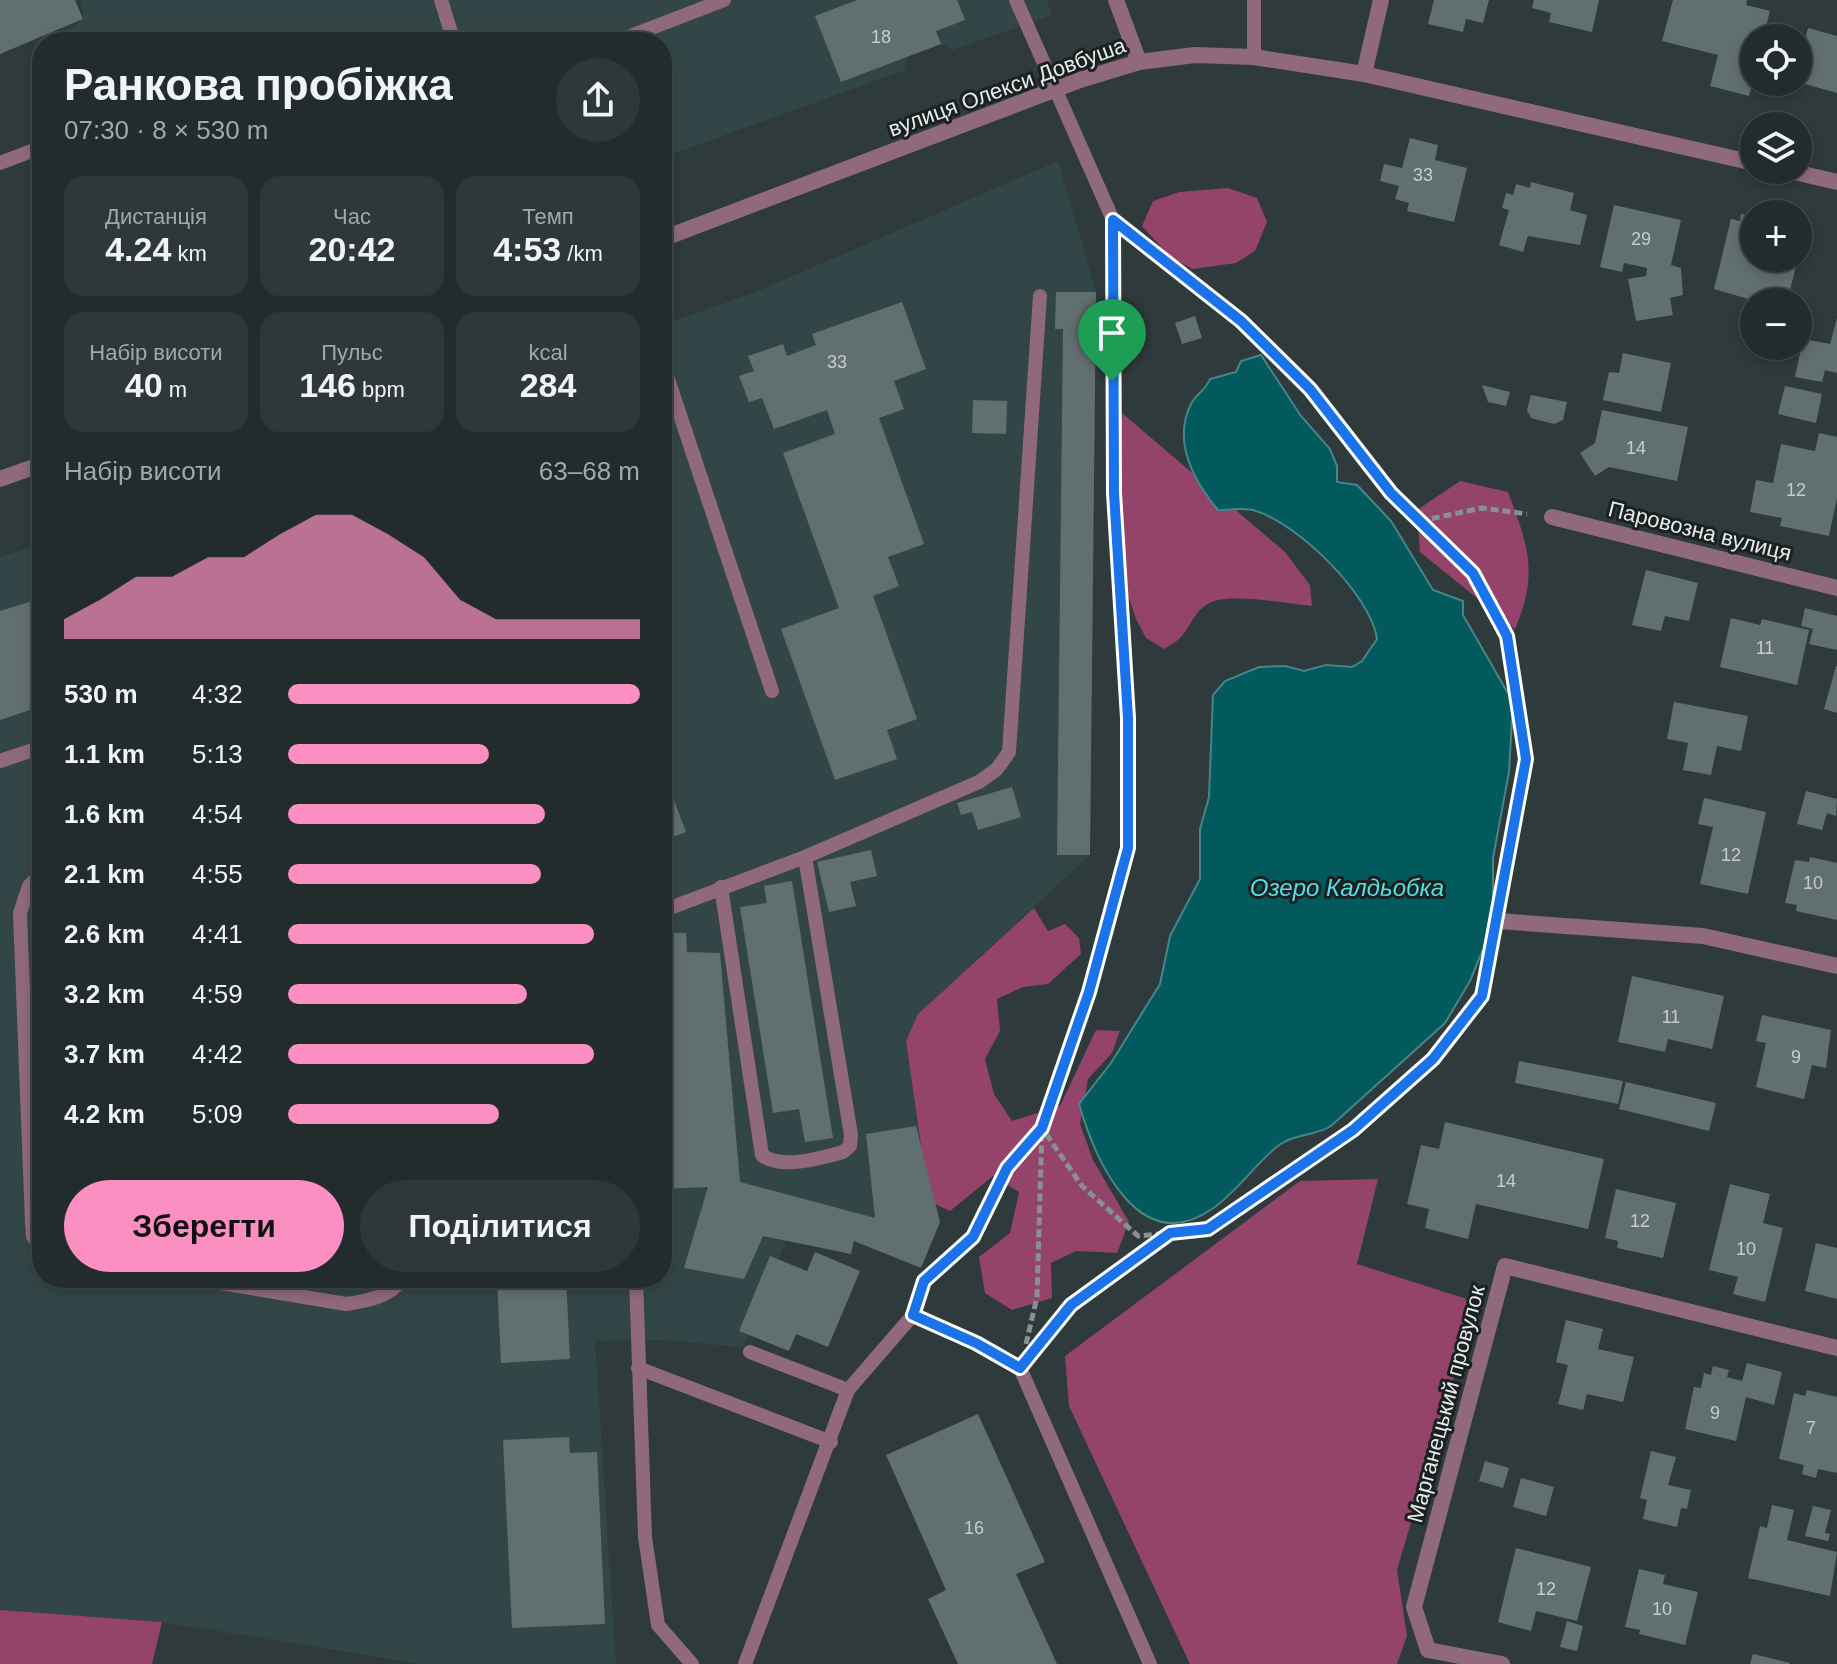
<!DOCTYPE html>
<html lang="uk">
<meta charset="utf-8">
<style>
body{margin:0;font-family:Arial,sans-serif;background:#2e3838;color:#f1f3f6;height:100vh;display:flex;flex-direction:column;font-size:30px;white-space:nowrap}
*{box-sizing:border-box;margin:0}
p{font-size:26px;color:#a2a7a9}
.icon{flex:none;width:44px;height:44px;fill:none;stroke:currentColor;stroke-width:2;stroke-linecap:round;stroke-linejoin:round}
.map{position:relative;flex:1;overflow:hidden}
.panel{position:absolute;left:32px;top:32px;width:640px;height:1256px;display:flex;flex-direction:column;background:#222c2c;border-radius:32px;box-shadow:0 4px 12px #0003,0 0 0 2px #3f4848}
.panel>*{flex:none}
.fabs{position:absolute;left:1740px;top:24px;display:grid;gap:16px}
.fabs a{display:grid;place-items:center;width:72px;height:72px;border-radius:50%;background:#222c2c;box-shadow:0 4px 12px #0003,0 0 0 2px #3f4848;font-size:40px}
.pin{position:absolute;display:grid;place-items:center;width:68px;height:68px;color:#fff;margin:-82px -34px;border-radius:50% 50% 50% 0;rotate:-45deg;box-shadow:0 0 8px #0007}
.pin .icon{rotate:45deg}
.round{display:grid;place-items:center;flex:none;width:84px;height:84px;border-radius:42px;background:#2e3838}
.head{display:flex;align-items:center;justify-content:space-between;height:136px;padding:0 32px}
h1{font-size:44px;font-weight:700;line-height:60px}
.stats{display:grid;grid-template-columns:repeat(3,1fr);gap:12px;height:136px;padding:8px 32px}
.stats div{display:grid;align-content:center;border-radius:20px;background:#2e3838;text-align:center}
.stats b{font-size:34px;font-weight:700}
.stats small{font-size:22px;font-weight:400}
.stats p{font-size:22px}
.chart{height:224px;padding:16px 32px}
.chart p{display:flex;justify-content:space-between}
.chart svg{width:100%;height:144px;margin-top:8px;fill:#fc8fc1;opacity:.7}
.action{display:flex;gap:16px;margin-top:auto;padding:16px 32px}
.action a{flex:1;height:92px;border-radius:48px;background:#fc8fc1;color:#111;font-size:32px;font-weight:700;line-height:92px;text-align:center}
.action a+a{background:#2e3838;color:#f1f3f6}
ul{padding:0 32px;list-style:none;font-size:26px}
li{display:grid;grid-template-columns:128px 96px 1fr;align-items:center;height:60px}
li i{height:20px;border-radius:10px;background:#fc8fc1}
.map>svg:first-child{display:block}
.built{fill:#334647}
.forest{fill:#94436a}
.water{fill:#035a5d;stroke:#478688;stroke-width:2}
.building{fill:#626f70}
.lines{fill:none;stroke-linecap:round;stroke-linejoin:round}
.path{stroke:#879191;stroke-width:5;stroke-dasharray:8 4;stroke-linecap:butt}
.lane{stroke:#906a7a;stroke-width:14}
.street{stroke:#906a7a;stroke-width:16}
.route-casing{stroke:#fff;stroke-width:16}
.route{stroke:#1a73e8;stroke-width:10}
.labels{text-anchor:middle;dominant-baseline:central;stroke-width:6;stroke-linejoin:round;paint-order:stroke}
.number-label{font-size:18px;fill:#c4cdcd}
.street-label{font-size:22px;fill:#e5ecec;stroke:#1b2020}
.water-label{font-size:24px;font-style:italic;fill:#53dfe5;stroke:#1b2020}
</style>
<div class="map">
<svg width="1837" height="1664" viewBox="0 0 1837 1664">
<rect width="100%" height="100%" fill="#2e3a3b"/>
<!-- built -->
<path class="built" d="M81,0H1047L1052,15L953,50L941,44L907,57L905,70L662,158V42H63L61,36L83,19Z
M1058,161L1096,292L1090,855L918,1014L906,1041L934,1236L899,1248L792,1227L743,1347L661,1340L595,1341L616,1664H420L162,1622L0,1610V557L42,543V1278H662V325L758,291Z"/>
<!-- forest -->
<path class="forest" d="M1228,188L1257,198L1267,222L1255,251L1236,263L1193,269L1171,258L1142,226L1153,201L1179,192Z
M1122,413L1285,552L1310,585L1312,606C1288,604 1224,591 1206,605C1187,619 1192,635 1164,649L1146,638L1136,619L1109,539Z
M1460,481L1508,492C1528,545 1539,574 1515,629L1420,552L1417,510Z
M1034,908L1048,931L1065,924L1079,938L1081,954L1048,984L1023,987L997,999L1000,1031L985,1059L994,1094L1012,1121L1060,1106L1096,1030L1120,1031L1112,1053L1088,1079L1080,1124L1093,1160L1129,1222L1117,1253L1076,1251L1051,1263L1052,1298L1012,1310L985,1293L979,1257L1010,1233L1019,1192L993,1176L950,1211L929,1201L906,1041L918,1014Z
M1378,1179L1357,1264L1476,1302L1397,1570L1407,1636L1397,1664H1190L1069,1406L1065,1356L1300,1181Z
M0,1610L162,1622L152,1664H0Z"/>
<!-- water -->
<path class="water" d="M1261,355L1301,416L1330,449L1337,466V482L1357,485L1391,521L1433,590L1463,601V615L1513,702L1509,772L1493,858V901L1486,942L1470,981L1445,1023L1331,1126C1315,1136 1294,1134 1279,1145C1255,1164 1237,1192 1212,1209C1138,1260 1095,1159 1079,1104L1111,1063L1160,984L1170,936L1200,879V829L1209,797L1213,695L1225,681L1259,667L1285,666L1304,671L1326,665L1352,667L1362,661L1377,639C1371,595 1298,524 1256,511C1245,507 1230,510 1218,510C1194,481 1172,442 1191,404C1196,394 1206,390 1210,379L1236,372L1241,361Z"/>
<!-- building -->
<path class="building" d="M0,0H75L83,19L0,54Z
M857,0H957L965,20L936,31L941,44L841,82L815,16Z
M1434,0H1489L1483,23L1466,19L1463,32L1428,24Z
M1534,0H1599L1592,32L1549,22L1551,13L1532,8Z
M1673,0H1747L1746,5L1770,11L1763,38H1754V76L1749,96L1710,86L1718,55L1662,41Z
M1808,28L1837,36V93L1798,82V67Z
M1410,138L1438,145L1435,160L1467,168L1454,222L1407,211L1409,203L1395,199L1399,186L1380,181L1384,164L1402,168Z
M1531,182L1574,193L1570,210L1587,215L1580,245L1528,236L1523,252L1499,245L1509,210L1502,208L1506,193L1513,195L1516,184L1530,188Z
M1614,205L1681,220L1671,265L1681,268L1683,295L1670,298L1673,315L1636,321L1628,279L1646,276L1647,268L1624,263L1622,272L1600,267Z
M1741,214L1754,217V258H1798L1787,302H1759L1714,289L1731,219L1740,221Z
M1056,292H1096L1090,855H1057L1063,329H1055Z
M902,302L926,369L894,381L904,409L879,418L924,544L888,557L899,586L873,596L917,719L887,730L897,759L835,780L781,629L839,608L783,453L835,434L827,410L774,429L762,398L749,402L739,376L754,371L748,356L783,344L787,356L816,345L812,334Z
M1195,316L1202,338L1182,344L1175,323Z
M1837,318V373L1825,370L1822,382L1795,377L1803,339L1830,344Z
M1623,353L1671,363L1661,412L1603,400L1609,372L1619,373Z
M1482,385L1510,392L1506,406L1488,402Z
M1785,386L1822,394L1816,423L1778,414Z
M1531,395L1567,402L1563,420L1554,424L1531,418L1527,410Z
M973,400L1007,401L1006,434L972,433Z
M1602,410L1688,427L1677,481L1609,467L1595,476L1580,453L1595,443Z
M1819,433L1837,437V498L1829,536L1780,526L1782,518L1750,512L1756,480L1773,483L1781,444L1815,451Z
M1646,570L1698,583L1689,621L1665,616L1661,631L1632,625Z
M42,598V706L0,720V611Z
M1805,608L1837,616V650L1809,644L1813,629L1801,626Z
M1731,618L1760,625L1762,619L1809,630L1797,685L1720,667Z
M1836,666H1837V713L1824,709Z
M1674,702L1748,716L1741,751L1717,746L1711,775L1683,770L1688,743L1667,739Z
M662,768L686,832L662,841Z
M1012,787L1021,817L978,830L972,812L961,815L957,803Z
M1806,791L1837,799L1836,816L1827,813L1822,830L1797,824Z
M1704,798L1766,812L1748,894L1700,884L1713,827L1698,824Z
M871,850L877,876L850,882L856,906L829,912L817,862Z
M1810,857L1837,863V920L1796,911L1797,905L1785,903L1795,860L1809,862Z
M792,881L833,1138L805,1142L799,1109L773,1113L740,907L767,903L764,886Z
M662,933H686L687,952L720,953L740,1182L875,1218L866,1134L916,1126L940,1222L921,1268L854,1241L851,1254L763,1236L744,1279L684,1268L708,1187L662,1189Z
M1632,976L1724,996L1712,1049L1668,1039L1665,1052L1618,1042Z
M1762,1015L1831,1030L1826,1068L1812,1065L1804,1099L1756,1087L1766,1043L1756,1041Z
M1519,1061L1623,1081L1618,1104L1515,1083Z
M1626,1082L1716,1103L1709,1131L1619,1109Z
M1445,1122L1604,1159L1588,1229L1476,1204L1468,1239L1425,1228L1429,1209L1407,1204L1421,1145L1439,1149Z
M1730,1184L1770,1194L1763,1223L1783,1228L1765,1302L1733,1294L1738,1277L1709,1270Z
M1616,1189L1676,1203L1663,1258L1617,1248L1618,1241L1605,1238Z
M1816,1243L1837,1248V1299L1805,1291Z
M815,1252L860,1271L828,1347L796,1334L789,1351L739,1331L770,1256L807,1271Z
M497,1278H566L570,1359L501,1363Z
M1566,1320L1603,1329L1598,1349L1634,1357L1623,1402L1587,1394L1583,1410L1558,1404L1568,1365L1556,1362Z
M1747,1363L1782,1372L1774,1405L1746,1397L1736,1441L1685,1429L1694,1387L1701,1388L1704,1373L1711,1375L1713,1366L1729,1370L1727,1377L1742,1381Z
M1807,1390L1837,1397V1473L1818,1469L1816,1478L1802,1474L1804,1465L1779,1459L1794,1393L1805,1396Z
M978,1414L1045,1562L1016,1574L1057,1664H958L928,1599L946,1590L886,1455Z
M569,1437L570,1453L597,1452L605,1624L512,1628L503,1440Z
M1651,1451L1676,1457L1668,1485L1691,1490L1687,1509L1681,1508L1677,1527L1643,1519L1647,1500L1640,1498Z
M1485,1461L1509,1468L1503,1488L1479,1481Z
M1521,1478L1554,1487L1546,1516L1513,1507Z
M1772,1505L1794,1510L1787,1540L1837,1552L1830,1596L1748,1578L1760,1526L1767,1528Z
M1813,1506L1831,1510L1825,1533L1830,1534L1828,1541L1805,1536Z
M1516,1548L1591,1567L1577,1621L1536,1611L1531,1631L1498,1622Z
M1639,1569L1665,1575L1663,1584L1698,1592L1685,1645L1639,1634L1640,1630L1625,1627Z
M1567,1621L1583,1626L1577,1651L1560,1647Z
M1753,1654L1790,1663L1789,1664H1750Z"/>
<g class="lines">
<!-- path -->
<path class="path" d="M1129,233L1241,321L1310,389L1391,493L1473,573L1507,636L1526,759L1503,898
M1420,521L1482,508L1527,514
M920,1293L924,1281L973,1237L1007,1168L1042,1128L1082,1186L1138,1236L1208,1229L1353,1130L1433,1059L1482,996L1494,943
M1026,1344L1037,1297L1042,1128L1089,992L1128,848V718L1114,493L1112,241
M1034,1351L1071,1305L1170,1233"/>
<!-- lane -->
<path class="lane" d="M441,0L454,42
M1016,0L1113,220
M615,42L724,0
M1254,57V0
M0,163L42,147
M662,361L772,691
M0,761L42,747
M42,873L29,886L20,913L32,1222L33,1236L42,1250
M721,887L762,1155C780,1170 822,1158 843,1152L850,1146L851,1135L805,857
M662,911L805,857L979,782L997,769L1009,752L1040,296
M191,1278L346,1304C367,1301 390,1297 403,1278
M636,1278L645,1537L658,1625L692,1664
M750,1352L848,1390L913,1315L976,1343L1020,1368L1150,1664
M638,1368L831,1442
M745,1664L848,1390"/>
<!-- street -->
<path class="street" d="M1116,0L1139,62
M1364,74L1381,0
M1786,170L1837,182
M662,239L1080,80L1139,62L1195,55L1254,57L1364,74L1754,163
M0,479L42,464
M1552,517L1837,588
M1498,921L1703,936L1837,966
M1428,1650L1414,1607L1505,1266L1837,1348
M1428,1650L1502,1664"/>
</g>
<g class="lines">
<defs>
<path id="route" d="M1113,220L1241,321L1310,389L1391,493L1473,573L1507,636L1526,759L1482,996L1433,1059L1353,1130L1208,1229L1170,1233L1071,1305L1020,1368L976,1343L913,1315L924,1281L973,1237L1007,1168L1042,1128L1089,992L1128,848V718L1114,493Z"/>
</defs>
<!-- route casing -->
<use href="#route" class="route-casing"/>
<!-- route -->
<use href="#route" class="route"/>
</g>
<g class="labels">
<!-- number labels -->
<g class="number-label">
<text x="881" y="37">18</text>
<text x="1423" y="175">33</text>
<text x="1641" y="239">29</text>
<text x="837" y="362">33</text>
<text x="1636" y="448">14</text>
<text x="1796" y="490">12</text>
<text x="1765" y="648">11</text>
<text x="1731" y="855">12</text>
<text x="1813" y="883">10</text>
<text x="1671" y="1017">11</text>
<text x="1796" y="1057">9</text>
<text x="1506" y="1181">14</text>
<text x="1640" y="1221">12</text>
<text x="1746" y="1249">10</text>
<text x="1715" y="1413">9</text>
<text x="1811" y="1428">7</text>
<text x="974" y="1528">16</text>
<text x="1546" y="1589">12</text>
<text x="1662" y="1609">10</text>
</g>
<!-- street labels -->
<g class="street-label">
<text transform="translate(1007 87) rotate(-20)">вулиця Олекси Довбуша</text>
<text transform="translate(1700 531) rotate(14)">Паровозна вулиця</text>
<text transform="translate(1446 1404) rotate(-75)">Марганецький провулок</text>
</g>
<!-- water labels -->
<g class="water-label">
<text x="1347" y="887">Озеро Калдьобка</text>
</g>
</g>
</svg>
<div class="fabs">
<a><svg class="icon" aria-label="locate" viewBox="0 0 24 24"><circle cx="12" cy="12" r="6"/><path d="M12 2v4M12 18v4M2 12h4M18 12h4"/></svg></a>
<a><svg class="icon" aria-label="layers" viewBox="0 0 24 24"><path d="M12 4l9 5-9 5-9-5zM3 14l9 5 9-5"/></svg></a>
<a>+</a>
<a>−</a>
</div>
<div class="pin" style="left:1112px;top:381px;background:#1e9e55"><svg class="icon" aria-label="arrive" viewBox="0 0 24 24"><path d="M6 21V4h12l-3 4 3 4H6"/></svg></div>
<section class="panel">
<div class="head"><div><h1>Ранкова пробіжка</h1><p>07:30 · 8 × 530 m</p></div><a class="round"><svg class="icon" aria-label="share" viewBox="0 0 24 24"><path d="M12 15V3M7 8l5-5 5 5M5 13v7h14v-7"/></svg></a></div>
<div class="stats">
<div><p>Дистанція</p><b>4.24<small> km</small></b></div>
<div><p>Час</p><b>20:42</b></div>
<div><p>Темп</p><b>4:53<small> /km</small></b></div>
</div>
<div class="stats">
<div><p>Набір висоти</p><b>40<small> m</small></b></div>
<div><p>Пульс</p><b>146<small> bpm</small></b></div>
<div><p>kcal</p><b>284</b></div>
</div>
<div class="chart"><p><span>Набір висоти</span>63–68 m</p>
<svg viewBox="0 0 160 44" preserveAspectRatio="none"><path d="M0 44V38L10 32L20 25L30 25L40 19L50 19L60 12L70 6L80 6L90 12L100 19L110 32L120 38L130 38L140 38L150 38L160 38V44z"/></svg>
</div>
<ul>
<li><b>530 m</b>4:32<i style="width:100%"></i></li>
<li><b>1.1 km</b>5:13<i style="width:57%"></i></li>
<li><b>1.6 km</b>4:54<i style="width:73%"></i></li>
<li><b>2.1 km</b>4:55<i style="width:72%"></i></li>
<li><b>2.6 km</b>4:41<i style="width:87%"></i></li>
<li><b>3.2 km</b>4:59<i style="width:68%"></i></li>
<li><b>3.7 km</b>4:42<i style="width:87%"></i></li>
<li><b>4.2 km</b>5:09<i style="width:60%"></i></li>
</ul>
<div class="action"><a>Зберегти</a><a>Поділитися</a></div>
</section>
</div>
